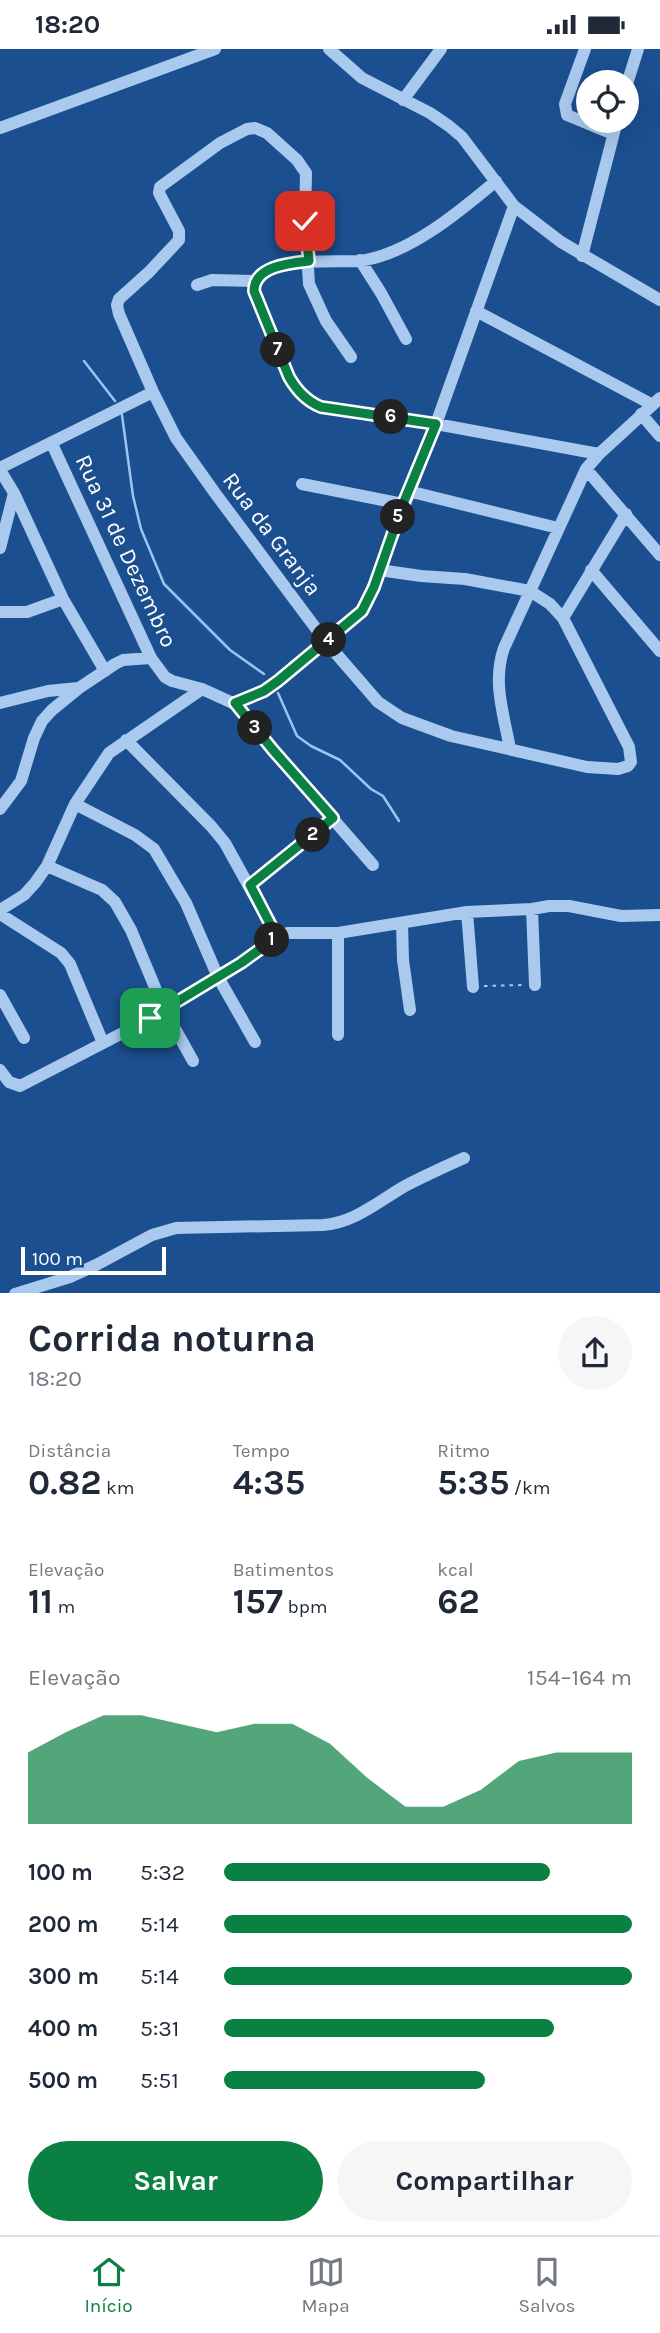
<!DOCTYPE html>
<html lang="pt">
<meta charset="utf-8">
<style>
body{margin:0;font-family:Karla,sans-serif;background:#f6f6f7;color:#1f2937;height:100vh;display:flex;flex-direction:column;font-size:26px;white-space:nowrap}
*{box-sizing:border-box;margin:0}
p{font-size:23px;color:#747a83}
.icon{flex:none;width:38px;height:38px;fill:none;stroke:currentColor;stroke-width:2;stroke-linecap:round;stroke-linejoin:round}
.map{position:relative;height:1244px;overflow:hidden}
.drawer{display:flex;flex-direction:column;background:#fff;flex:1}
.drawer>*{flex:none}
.fabs{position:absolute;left:576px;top:21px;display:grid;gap:14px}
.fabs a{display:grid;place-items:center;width:63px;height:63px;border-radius:50%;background:#fff;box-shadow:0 7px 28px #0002;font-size:35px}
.scale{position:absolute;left:21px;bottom:18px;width:145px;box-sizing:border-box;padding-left:7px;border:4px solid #fff;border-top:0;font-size:19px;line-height:24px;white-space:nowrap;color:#fff;-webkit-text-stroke:5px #1b4f8f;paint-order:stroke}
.pin{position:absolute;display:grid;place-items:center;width:60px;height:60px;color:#fff;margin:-30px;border-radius:14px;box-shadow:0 4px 10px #0006}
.km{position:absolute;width:35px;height:35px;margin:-18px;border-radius:50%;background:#222;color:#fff;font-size:19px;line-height:35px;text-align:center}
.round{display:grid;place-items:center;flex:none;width:74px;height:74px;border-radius:37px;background:#f6f6f7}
.head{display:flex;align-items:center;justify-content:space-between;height:119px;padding:0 28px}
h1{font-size:38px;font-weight:700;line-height:52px}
.metrics{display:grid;grid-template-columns:repeat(3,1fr);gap:10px;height:119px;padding:7px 28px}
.metrics div{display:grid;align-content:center}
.metrics b{font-size:35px;font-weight:700}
.metrics small{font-size:19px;font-weight:400}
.metrics p{font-size:19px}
.chart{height:196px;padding:14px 28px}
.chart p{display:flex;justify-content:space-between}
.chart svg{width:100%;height:126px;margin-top:7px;fill:#0b8043;opacity:.7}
.action{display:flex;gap:14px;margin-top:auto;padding:14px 28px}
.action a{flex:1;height:80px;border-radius:42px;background:#0b8043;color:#fff;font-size:28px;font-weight:700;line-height:80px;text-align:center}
.action a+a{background:#f6f6f7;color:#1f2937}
ul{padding:0 28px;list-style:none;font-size:23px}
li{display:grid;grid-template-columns:112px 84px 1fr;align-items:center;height:52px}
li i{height:18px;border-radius:9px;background:#0b8043}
.status{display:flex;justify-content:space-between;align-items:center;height:49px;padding:0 35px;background:#fff;direction:ltr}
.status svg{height:19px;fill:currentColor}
.menu{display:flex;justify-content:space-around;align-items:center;height:98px;border-top:2px solid #e0e1e3;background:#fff;font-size:19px;color:#747a83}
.menu a{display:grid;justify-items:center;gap:4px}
.menu .active{color:#0b8043}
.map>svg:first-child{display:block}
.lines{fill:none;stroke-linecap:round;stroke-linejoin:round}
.stream{stroke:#9cc4f0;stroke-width:2.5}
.path{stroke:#a9c9ee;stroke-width:2;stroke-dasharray:3.5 5;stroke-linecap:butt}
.minor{stroke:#a9c9ee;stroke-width:12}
.route-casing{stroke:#fff;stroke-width:14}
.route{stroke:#0b8043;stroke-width:9}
.labels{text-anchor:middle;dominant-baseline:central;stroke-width:6;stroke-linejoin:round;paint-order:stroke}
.street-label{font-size:23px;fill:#fff;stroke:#1b4f8f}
</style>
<div class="status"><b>18:20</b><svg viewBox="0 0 49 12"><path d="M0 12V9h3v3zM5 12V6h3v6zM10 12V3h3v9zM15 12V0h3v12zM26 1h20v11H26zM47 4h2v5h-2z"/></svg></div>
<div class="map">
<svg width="660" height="1245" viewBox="0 0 660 1245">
<rect width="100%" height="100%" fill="#1b4f8f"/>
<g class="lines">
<!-- stream -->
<path class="stream" d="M84,312L115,352
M122,366L133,447L141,480L164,535L230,601L264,625
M278,644L297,687L311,697L340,711L371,740L383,747L399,772"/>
<!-- path -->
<path class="path" d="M484,937L524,936"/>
<!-- minor -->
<path class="minor" d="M329,0L362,29L430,64L449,77L462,88L514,157L561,193L660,251
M585,0L565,55L567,66L613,85
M626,38L638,0
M403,51L441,0
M0,79L215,0
M496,132C459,163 407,207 358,212C333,214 253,205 254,242L289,328C297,342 306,352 321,358L436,375L599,405
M582,207L617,72
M360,211L381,244L406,290
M197,236L212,231L254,232
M476,262L651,355
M351,308L326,272L309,235L305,172L306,124L297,111L267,84L255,79L247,80L220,94L160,138L159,144L179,182V191L149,223L119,250L117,256L119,265L153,343L176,389L215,444L326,593L378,653L402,669L451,687L587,718L618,720L628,717L631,713L629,698L563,569L550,555L530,542L465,530L421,527L379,521
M641,365L660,387
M52,395L151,609L165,628L172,632L202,640L235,655L273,701L373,816
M0,419L153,343
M586,420L660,506
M0,421L14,444L63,550L105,622
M302,435L403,455
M408,442L558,479
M0,499L14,444
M591,521L660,602
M0,563H27L63,550
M563,569L626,465
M0,654L48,642L78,639
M235,655L264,642L278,632L362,562L369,548L436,375L514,157
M126,691L211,777L225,794L277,888
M510,700C504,666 492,633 504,599L586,420L599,405L660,349
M75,755L135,786L154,800L186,854L218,928L255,993
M0,760L21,732L34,689L42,672L52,661L79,639L115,615L123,611L151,609
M47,817L102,841L115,853L131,881L164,960L193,1012
M250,836L333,769
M532,860L535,936
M0,861L24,846L35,834L47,817L75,755L109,704L202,640
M467,863L473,938
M0,865L61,904L70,915L103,994
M402,874L403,911L410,961
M0,946L24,989
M338,986V884
M0,1021L9,1033L20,1037L140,975L241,914L277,888L288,884H338L467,863L532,860L549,857H569L621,867L660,866
M15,1245L70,1228L96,1216L152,1186L176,1179L323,1176C354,1174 379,1152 405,1137C424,1127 444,1118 464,1109"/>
</g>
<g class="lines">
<defs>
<path id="route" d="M150,969L241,914L277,888L250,836L333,769L273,701L235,654L264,642L278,632L362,562L374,538L403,455L436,375L321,358C306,352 297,342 289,328L254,242C254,217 290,214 309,212L305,172"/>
</defs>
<!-- route casing -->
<use href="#route" class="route-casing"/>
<!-- route -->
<use href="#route" class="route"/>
</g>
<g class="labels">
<!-- street labels -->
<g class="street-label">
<text transform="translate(272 485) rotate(53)">Rua da Granja</text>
<text transform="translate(126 502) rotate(65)">Rua 31 de Dezembro</text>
</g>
</g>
</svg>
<div class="fabs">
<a><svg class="icon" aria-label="locate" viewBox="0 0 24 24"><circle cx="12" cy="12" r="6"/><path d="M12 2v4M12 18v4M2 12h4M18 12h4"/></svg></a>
</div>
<div class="scale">100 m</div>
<div class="pin" style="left:150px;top:969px;background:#1e9e55"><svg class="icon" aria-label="arrive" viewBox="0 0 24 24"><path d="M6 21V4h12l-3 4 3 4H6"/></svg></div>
<div class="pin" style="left:305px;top:172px;background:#d93025"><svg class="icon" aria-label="check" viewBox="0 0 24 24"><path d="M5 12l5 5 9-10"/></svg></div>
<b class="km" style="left:272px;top:891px">1</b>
<b class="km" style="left:313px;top:786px">2</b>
<b class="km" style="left:255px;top:679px">3</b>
<b class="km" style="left:329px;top:591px">4</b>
<b class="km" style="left:398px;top:468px">5</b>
<b class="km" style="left:391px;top:368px">6</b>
<b class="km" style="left:278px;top:301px">7</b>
</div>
<section class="drawer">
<div class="head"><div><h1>Corrida noturna</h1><p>18:20</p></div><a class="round"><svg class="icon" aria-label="share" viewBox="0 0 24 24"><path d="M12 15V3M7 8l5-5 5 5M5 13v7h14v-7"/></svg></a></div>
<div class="metrics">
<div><p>Distância</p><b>0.82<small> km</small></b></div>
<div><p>Tempo</p><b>4:35</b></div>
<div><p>Ritmo</p><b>5:35<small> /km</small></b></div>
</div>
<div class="metrics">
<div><p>Elevação</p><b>11<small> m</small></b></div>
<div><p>Batimentos</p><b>157<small> bpm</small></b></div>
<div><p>kcal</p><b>62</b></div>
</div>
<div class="chart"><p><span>Elevação</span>154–164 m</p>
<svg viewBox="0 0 160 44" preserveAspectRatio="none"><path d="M0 44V19L10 12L20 6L30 6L40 9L50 12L60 9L70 9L80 16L90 28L100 38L110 38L120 32L130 22L140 19L150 19L160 19V44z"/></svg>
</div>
<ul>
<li><b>100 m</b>5:32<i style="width:80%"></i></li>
<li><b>200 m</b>5:14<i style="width:100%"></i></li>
<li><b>300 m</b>5:14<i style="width:100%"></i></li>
<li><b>400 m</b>5:31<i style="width:81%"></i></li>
<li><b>500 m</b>5:51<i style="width:64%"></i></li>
</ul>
<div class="action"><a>Salvar</a><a>Compartilhar</a></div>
</section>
<nav class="menu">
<a class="active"><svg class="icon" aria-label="home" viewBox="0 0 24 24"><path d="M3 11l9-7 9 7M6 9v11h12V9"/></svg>Início</a>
<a><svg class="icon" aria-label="map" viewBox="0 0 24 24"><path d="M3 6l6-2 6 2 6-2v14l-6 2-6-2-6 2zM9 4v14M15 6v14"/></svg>Mapa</a>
<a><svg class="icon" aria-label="saved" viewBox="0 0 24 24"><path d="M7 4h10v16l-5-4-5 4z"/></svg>Salvos</a>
</nav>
